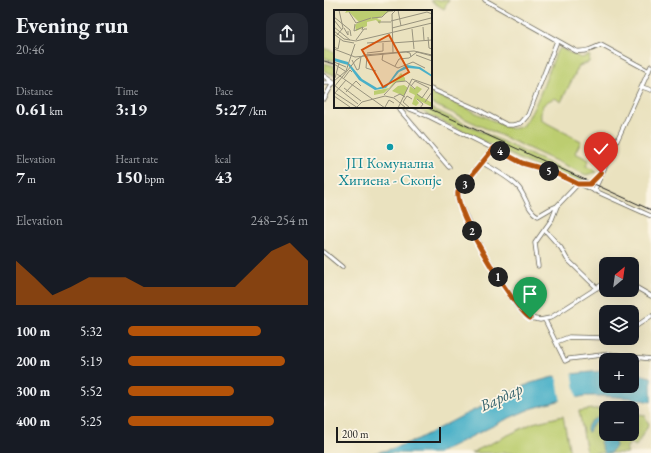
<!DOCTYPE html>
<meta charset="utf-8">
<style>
body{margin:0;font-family:"EB Garamond",serif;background:#242831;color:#f1f3f6;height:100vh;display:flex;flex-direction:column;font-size:15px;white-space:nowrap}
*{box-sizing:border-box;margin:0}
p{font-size:13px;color:#9ea1a6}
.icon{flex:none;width:22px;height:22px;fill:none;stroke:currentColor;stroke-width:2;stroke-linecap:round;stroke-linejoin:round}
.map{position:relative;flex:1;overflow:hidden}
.sheet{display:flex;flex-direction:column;background:#171b24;width:324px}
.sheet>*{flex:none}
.needle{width:26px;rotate:29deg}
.fabs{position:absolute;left:275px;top:257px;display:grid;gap:8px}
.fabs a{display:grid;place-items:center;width:40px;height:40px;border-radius:8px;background:#171b24;box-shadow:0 4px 16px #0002;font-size:20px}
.scale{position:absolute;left:12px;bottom:10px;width:105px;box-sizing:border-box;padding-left:4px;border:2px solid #1c1c1c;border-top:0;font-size:11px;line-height:14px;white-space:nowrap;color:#1c1c1c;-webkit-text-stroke:3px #fcf5e5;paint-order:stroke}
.pin{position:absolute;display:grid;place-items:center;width:34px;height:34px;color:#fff;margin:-41px -17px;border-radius:50% 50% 50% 0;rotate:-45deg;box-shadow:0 0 4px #0007}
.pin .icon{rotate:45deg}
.km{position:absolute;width:20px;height:20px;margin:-10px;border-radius:50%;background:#222;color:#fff;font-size:11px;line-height:20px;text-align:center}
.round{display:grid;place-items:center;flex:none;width:42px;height:42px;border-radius:12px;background:#242831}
.summary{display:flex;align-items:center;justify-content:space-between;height:68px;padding:0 16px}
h1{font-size:22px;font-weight:700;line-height:30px}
.figures{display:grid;grid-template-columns:repeat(3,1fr);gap:6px;height:68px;padding:4px 16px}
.figures div{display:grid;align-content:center}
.figures b{font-size:17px;font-weight:700}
.figures small{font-size:11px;font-weight:400}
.figures p{font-size:11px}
.chart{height:112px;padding:8px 16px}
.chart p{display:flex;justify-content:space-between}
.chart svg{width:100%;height:72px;margin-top:4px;fill:#b45309;opacity:.7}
ul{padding:0 16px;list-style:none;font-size:13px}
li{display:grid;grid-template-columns:64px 48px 1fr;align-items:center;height:30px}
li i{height:10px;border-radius:5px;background:#b45309}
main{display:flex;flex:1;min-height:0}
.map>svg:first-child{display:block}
.green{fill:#bccd70;stroke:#6c7446}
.water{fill:#49b0c8;stroke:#326672}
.pier{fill:#eae2bf}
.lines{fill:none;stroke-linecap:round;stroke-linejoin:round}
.minor-casing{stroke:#646155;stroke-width:5}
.minor{stroke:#fff;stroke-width:3.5}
.rail{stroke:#1c1c1c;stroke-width:1}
.route-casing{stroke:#fff;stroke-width:8}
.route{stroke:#b45309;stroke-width:5}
.culture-dot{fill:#0f9aa8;stroke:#fcf5e5;stroke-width:1.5}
.labels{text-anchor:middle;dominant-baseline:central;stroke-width:3.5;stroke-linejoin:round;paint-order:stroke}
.culture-label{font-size:15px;fill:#0d838f;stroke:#fcf5e5}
.water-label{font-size:16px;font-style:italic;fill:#305f69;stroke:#fcf5e5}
.inset-road{fill:none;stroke:#98937e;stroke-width:1}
.view{fill:#d4530e;fill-opacity:0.15;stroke:#d4530e;stroke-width:2}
.inset-edge{fill:none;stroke:#1c1c1c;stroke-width:2}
</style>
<main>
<section class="sheet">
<div class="summary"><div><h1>Evening run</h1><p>20:46</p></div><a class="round"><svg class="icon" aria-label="share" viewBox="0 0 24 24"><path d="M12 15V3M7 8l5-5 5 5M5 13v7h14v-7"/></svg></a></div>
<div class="figures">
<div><p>Distance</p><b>0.61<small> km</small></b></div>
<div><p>Time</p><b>3:19</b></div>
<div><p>Pace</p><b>5:27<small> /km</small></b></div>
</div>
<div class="figures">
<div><p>Elevation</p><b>7<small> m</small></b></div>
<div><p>Heart rate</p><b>150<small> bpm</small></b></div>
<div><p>kcal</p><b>43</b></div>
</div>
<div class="chart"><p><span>Elevation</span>248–254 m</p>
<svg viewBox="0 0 160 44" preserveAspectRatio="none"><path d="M0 44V17L10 27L20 38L30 33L40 27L50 27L60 27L70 33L80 33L90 33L100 33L110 33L120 33L130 22L140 11L150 6L160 17V44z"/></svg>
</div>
<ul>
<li><b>100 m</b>5:32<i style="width:74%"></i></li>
<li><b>200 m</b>5:19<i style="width:87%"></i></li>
<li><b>300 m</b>5:52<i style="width:59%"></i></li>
<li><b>400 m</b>5:25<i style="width:81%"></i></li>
</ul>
</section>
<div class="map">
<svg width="327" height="453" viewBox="0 0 327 453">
<rect width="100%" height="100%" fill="#fcf5e5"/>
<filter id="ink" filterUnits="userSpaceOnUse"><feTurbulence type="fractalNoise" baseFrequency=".025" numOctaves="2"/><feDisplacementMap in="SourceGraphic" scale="8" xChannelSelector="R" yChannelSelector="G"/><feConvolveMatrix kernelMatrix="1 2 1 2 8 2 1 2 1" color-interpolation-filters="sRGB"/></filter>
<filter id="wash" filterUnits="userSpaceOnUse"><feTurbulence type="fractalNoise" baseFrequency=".012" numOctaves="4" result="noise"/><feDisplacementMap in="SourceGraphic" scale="16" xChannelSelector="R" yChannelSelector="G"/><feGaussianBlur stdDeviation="0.9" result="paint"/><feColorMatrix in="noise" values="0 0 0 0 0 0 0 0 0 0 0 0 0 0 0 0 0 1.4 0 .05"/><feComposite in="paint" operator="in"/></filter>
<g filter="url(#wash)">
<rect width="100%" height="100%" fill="#eae2bf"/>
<!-- green -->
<path class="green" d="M108,0H125L120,9L107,1Z
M0,48L11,52V61L0,58Z
M236,48L257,58L266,55L265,62L255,66L237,102L231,98C218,103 216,107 217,120L257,141L251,153L265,160L262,166L273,172L262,175L107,103V92L185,128C190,129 195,128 199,125C210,115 226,67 233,51Z
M0,63L11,66V75L0,71Z
M84,107H105L260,180L254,183L204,163L99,112Z
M268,409H282V434H308V413L321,415V418L325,424L312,446L306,443L302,449L304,451L303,453H263L255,411Z
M239,416L246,453H147L209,423Z"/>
<!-- water -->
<path class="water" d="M278,371H282V386H308V373L327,377V402L307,398L278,396H261L234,401L206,409L183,419L114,453H50L67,449L94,439L140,415L207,383L237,375Z
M277,417L280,419L279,421C271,421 267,424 265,432L263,431C263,422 269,419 277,417Z
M284,434L288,436L292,445L286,453H280L276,442Z"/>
<!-- pier -->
<path class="pier" d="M248,371L253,400L237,402L232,374Z"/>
</g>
<g filter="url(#ink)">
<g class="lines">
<defs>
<path id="minor" d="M161,0L252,51C262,52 268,49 277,45L325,71
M0,76L10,83
M0,83H9
M318,87L327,90
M107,89L155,110L183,125H189L197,123L204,115L233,41
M0,99L9,83
M75,107L76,110L125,167
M81,107L106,117L198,163L227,171L327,216
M170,148L134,192V200L159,252L187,296L199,312L206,318L216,320L226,318L282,282
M159,163C169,169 188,179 195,188C202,197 204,211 214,216L226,209L233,206
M267,189L269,182L275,176
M270,191L327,66
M221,230L237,248L243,259L273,288
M0,252L18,267
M214,266L211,243L228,219L233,206L254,184
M308,285L327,296
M221,320L241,361L245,359L286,354L327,359
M308,329L327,316
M232,342L245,337L282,338"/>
</defs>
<!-- minor casing -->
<use href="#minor" class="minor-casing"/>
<!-- minor -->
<use href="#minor" class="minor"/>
<!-- rail -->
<path class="rail" d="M0,61L11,64
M102,107L327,210"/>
</g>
</g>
<g class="lines" filter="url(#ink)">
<defs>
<path id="route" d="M206,318C189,307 130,211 134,192L170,148L198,163L227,171L254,184H266L277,173"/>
</defs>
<!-- route casing -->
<use href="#route" class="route-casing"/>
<!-- route -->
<use href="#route" class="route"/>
</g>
<!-- markers -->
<circle class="culture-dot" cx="66" cy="147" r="4"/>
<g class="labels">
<!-- culture labels -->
<g class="culture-label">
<text x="66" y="162">ЈП Комунална<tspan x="66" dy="17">Хигиена - Скопје</tspan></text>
</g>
<!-- water labels -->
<g class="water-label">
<text transform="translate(177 397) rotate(-25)">Вардар</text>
</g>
</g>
<!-- overview -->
<g transform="translate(10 10)">
<rect width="98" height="98" fill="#eae2bf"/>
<path d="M13,0H58L43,9L47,10L46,14L42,10L33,12V16L22,21L21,15L25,12L15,2L11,3ZM67,63L71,68V71L62,72L50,83L40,85V81L55,78ZM70,75L74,78L70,86L58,81L64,76ZM76,76L80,79L83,76L88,79L83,84L98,93V97L82,89L85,93L82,96L78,94L81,85L75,82Z" fill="#bccd70"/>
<path d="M0,48L14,52L28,69L43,78L53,75L63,61L73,55L86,57L98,65V67L85,59L74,58L65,62L52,78L41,80L25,70L14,55L0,51Z" fill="#49b0c8"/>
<path class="inset-road" d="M64,0L67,16M15,2L22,13L37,8M0,7L16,20L17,26M38,8L48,7L54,1H59M0,10L8,20M57,11L93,2L98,4M44,12H57M21,14L20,21L29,17L28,20M0,17L16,30M89,17L90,30M10,18L14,25V21M58,18L97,8M78,19L80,39M0,21L10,29L22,31L98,13M0,24L9,31L20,33M3,25L9,18L5,0M94,27L95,38L98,39M22,30L30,19H33M33,33L58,31M58,33L98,30M0,37L4,39L6,29M0,39L21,47L72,42L76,43L77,47M33,43L49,41V33M59,43L58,4L62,0M49,44L48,50L64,58L79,52L91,58M82,45L98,51M33,46L32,58L42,61M18,50L23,60L25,59M0,52L12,57M0,54L11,61M61,56L65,49L75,48L83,42L98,46M25,59L27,47M3,64L51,98M1,68L5,53M10,68L16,60L18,62M0,71L12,61L21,34M0,75L24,94M77,76L81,71L95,78L88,88L83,84M0,77L22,50L30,45L80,41L98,45M10,78L27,91M12,82L22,71L27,76M1,83L24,98M1,83L12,70M50,85L62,72L72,71L81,79M0,86L16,97M60,87L66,84L71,87M83,89L89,94L86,98M91,92L98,82M23,97L28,92L51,86L60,88L72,98M51,97L55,90L60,93M64,98L78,69L98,76M76,98L69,92L73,86L78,89"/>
<path class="view" d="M55,25L75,62L49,77L28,40Z"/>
<rect width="98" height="98" class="inset-edge"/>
</g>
</svg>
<div class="fabs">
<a><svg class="needle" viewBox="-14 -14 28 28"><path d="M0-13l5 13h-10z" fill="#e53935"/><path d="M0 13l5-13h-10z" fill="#9ea1a6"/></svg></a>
<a><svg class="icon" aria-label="layers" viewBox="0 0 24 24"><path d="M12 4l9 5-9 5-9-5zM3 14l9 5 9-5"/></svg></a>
<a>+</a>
<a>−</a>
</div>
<div class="scale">200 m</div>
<div class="pin" style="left:206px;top:318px;background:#1e9e55"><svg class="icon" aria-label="arrive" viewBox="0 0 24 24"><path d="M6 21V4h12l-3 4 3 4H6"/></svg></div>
<div class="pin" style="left:277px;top:173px;background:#d93025"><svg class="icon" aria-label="check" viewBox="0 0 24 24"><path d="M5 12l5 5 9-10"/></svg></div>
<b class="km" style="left:174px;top:277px">1</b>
<b class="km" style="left:148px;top:231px">2</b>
<b class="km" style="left:141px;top:184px">3</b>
<b class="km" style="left:176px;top:151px">4</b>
<b class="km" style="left:225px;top:171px">5</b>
</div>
</main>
